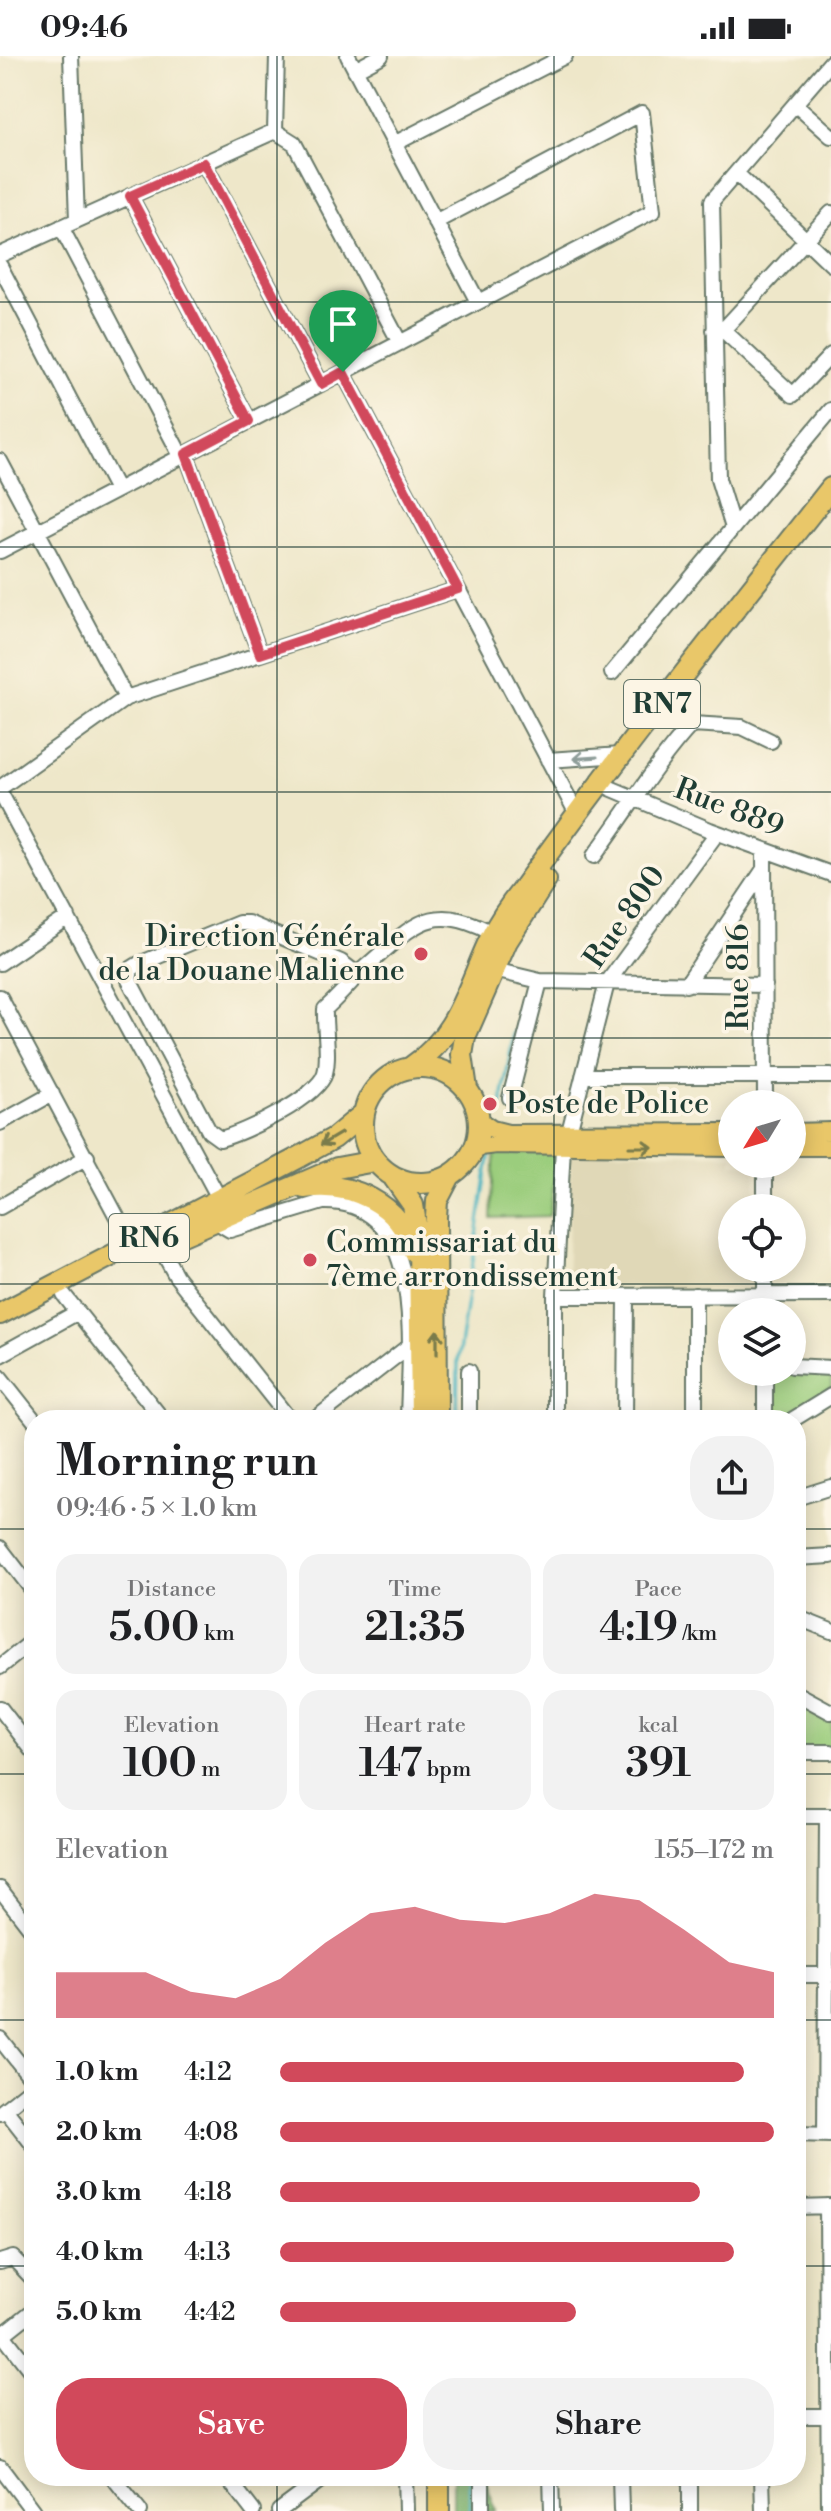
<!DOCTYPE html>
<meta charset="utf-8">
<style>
body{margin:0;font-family:"Libre Bodoni",serif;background:#f2f2f2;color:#202124;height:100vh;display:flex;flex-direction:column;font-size:30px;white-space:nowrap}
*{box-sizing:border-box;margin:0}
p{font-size:26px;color:#757577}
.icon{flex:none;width:44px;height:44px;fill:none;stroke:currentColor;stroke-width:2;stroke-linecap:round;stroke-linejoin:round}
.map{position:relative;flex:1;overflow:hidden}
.side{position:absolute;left:24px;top:1354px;width:782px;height:1076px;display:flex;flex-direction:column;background:#fff;border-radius:32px;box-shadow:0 4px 20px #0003}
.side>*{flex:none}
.needle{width:52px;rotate:232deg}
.buttons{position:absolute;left:718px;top:1034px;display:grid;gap:16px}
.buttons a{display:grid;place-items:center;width:88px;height:88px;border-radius:50%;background:#fff;box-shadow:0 4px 20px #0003;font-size:40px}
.pin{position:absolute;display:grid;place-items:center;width:68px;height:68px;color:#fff;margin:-82px -34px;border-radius:50% 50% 50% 0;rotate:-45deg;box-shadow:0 0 8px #0007}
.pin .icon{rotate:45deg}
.round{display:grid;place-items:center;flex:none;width:84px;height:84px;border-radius:32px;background:#f2f2f2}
.headline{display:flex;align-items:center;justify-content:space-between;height:136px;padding:0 32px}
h1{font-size:44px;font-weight:600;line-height:60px}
.figures{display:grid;grid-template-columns:repeat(3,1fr);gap:12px;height:136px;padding:8px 32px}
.figures div{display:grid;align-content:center;border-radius:20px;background:#f2f2f2;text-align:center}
.figures b{font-size:40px;font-weight:600}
.figures small{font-size:22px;font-weight:400}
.figures p{font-size:22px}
.chart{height:224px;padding:16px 32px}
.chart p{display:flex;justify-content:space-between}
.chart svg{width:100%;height:144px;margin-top:8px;fill:#d1495b;opacity:.7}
.button{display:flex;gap:16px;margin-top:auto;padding:16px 32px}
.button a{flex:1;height:92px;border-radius:32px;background:#d1495b;color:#fff;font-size:32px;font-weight:600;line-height:92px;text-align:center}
.button a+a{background:#f2f2f2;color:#202124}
ul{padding:0 32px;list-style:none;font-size:26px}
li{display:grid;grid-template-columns:128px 96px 1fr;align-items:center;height:60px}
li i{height:20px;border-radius:10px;background:#d1495b}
.status{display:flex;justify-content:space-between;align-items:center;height:56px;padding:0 40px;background:#fff;direction:ltr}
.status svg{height:22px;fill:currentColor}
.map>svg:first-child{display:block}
.built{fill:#e0d8b7}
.green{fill:#9bcd7d;stroke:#5d8558;stroke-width:2}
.forest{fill:#7cb06c;stroke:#4e7650;stroke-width:2}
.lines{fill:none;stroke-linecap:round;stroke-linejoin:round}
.stream{stroke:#47b5c2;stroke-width:3}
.minor-casing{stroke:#677868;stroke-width:18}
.major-casing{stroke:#677868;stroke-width:20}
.highway-casing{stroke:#677868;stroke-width:24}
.minor{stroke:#fff;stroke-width:14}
.major{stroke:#e9c769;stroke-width:16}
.highway{stroke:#e9c769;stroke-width:20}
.oneway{stroke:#8f9e9a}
.oneway2{stroke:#7a7b4c}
.route-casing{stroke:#fff;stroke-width:16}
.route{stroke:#d1495b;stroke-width:10}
.grid{fill:none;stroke:#1f3d34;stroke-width:2;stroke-opacity:0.55}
.poi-dot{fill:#d1495b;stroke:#fcf5e5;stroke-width:3}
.labels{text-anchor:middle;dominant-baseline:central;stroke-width:7;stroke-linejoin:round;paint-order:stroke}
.shield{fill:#fcf5e5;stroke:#617469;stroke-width:2}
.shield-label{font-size:28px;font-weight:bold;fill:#1f3d34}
.street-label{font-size:30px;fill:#1f3d34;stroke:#fcf5e5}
.poi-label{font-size:30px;fill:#1f3d34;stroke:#fcf5e5;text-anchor:start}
</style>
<div class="status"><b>09:46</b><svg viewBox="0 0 49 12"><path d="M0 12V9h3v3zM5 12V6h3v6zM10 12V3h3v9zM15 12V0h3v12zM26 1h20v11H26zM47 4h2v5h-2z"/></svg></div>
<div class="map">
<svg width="831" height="2455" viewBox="0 0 831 2455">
<rect width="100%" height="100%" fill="#fcf5e5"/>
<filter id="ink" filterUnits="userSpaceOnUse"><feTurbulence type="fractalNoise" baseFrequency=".0125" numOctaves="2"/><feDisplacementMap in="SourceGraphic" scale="16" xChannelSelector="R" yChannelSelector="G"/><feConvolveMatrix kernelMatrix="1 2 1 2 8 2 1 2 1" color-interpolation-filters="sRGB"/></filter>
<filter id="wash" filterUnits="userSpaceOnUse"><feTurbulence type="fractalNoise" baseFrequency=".006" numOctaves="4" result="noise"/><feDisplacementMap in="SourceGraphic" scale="32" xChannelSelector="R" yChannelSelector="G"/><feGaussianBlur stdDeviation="1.8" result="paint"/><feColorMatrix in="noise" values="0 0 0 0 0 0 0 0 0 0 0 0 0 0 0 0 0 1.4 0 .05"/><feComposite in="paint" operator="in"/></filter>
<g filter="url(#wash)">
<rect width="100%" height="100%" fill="#eee7c9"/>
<!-- built -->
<path class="built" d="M571,1094L732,1099V1108H756L755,1152H732V1212H753V1235L567,1229Z"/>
<!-- green -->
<path class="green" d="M495,1092L559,1096L549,1160L491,1162Z
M831,1312V1332L811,1344L796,1364H765L769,1316Z
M796,1639L831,1658V1699L796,1696Z"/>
<!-- forest -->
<path class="forest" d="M453,2420H484L496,2455H453Z"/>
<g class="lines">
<!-- stream -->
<path class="stream" d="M500,1056L514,976
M457,1364L458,1303L490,1095
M469,2420L470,2455
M0,2424L24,2455"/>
</g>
</g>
<g filter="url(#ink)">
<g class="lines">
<defs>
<path id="minor" d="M71,0L77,164
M348,0L478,246
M355,14L381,0
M795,48L831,80
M275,75L294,87L400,287
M275,75L277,0
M394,88L565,0
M204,107L321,328
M736,117L831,208
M130,140L249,365
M61,171L181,400
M0,199L275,75
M0,210L117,434
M714,274H723L793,339L831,299
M723,274L831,157
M343,316L577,758
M186,398L260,598
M0,405L126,642
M733,472L718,423L712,145L831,6
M0,495L653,155L642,57L435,166
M612,617L831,354
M548,704L621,699
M0,732L126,642L458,533
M610,732L710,774L831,818
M0,736L220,1144
M764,794L765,1048
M594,800C627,756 655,708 692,668L742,671L771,685
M0,907L68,861
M494,914L540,925L765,929
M358,919L341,906L248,867H239L139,908L131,913L129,924L209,1075L220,1083C244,1077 318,1042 325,1017C330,998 324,973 325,953C338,941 350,928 362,914C416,868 429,842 500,881
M686,929L764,813
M0,941L133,1191
M583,1020H831
M510,1042L540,925
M0,1067L52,1038
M569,1076L607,927L717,777
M765,1108V1152
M0,1151L87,1101
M215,1165L230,1174L323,1146C428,1143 409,1294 408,1364
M159,1189L176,1220L290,1364
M765,1212V1256
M64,1239L163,1364
M555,1240L831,1239
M0,1299L78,1256
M792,1310L831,1312
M0,1321L34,1364
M314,1364L409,1290
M469,1364V1315
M555,1364V1240L563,1091
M625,1364L626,1240
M695,1364V1239
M765,1364V1316
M792,1364L831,1340
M796,1442L831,1431
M0,1492L34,1536
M796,1502L831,1500
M796,1561L831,1575
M0,1611L34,1584
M796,1637L831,1656
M0,1652L34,1696
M796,1696H831
M796,1760H831
M0,1833L34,1877
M796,1919H831
M0,1983L34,2026
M5,2053L34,2090
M0,2057L34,2030
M796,2078L831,2079
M825,2079L827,1760
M827,2150L829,2455
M796,2151L831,2150
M0,2206L13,2202L34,2224
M0,2275L34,2319
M0,2281L34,2254
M796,2360H831
M0,2411L33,2455
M112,2420L140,2455
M226,2420L253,2455
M405,2420L406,2455
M482,2420V2455
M551,2420L552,2455
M620,2420L621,2455
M690,2420V2455
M762,2420L763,2455
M279,2455L326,2420"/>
<path id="major" d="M479,1064L492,1073L508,1077L732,1076
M792,1076L831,1075
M792,1091H831
M472,1098L480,1091L496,1089L732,1092"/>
<path id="highway" d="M363 1069a58 58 0 1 1 116 0a58 58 0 1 1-116 0Z
M411,1011C458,980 468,929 491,881C499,865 510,849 521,835C619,697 726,565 831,432
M467,1033L462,999L465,981L507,885L546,824
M394,1122L413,1149L419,1186L421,1364
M304,1132C351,1125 400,1147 414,1196
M171,1184L337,1112L375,1105
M0,1258L296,1103L334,1082L363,1058
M437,1364L436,1161L437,1145L450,1120
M439,2420V2455"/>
</defs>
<!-- minor casing -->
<use href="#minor" class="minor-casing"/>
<!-- major casing -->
<use href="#major" class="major-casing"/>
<!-- highway casing -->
<use href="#highway" class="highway-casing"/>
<!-- minor -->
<use href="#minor" class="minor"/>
<!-- major -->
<use href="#major" class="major"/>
<!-- highway -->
<use href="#highway" class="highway"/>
</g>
<!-- one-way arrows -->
<defs><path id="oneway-shaft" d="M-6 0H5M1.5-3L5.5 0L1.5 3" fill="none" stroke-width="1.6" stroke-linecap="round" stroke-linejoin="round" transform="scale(2)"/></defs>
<use class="oneway" href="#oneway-shaft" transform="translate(585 702) rotate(176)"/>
<g class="oneway2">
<use href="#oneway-shaft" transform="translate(331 1083) rotate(149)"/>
<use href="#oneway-shaft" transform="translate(641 1091)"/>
<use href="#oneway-shaft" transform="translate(437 1286) rotate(-90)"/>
</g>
</g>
<g class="lines" filter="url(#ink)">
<defs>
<path id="route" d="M204,107L321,328L343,316L458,533L260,598L186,398L249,365L130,140Z"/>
</defs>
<!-- route casing -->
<use href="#route" class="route-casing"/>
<!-- route -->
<use href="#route" class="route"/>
</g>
<!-- grid -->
<path class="grid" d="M277,0V1364M554,0V1364M0,246H831M0,491H831M0,736H831M0,982H831M0,1228H831M0,1473H34M796,1473H831M0,1718H34M796,1718H831M0,1964H34M796,1964H831M0,2210H34M796,2210H831M277,2420V2455M554,2420V2455"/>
<!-- markers -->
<g class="poi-dot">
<circle cx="421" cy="898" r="8"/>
<circle cx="490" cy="1048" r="8"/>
<circle cx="310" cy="1204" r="8"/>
</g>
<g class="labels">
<!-- shield labels -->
<g class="shield">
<rect x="624" y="624" width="76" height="48" rx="6"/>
<rect x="109" y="1158" width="80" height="48" rx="6"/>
</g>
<g class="shield-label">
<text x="662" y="648">RN7</text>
<text x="149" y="1182">RN6</text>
</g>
<!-- street labels -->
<g class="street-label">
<text transform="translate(729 752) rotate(21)">Rue 889</text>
<text transform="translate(625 861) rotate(-55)">Rue 800</text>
<text transform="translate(739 921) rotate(-90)">Rue 816</text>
</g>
<!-- poi labels -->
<g class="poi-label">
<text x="405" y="881" text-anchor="end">Direction Générale<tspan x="405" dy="34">de la Douane Malienne</tspan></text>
<text x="506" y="1048">Poste de Police</text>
<text x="326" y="1187">Commissariat du<tspan x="326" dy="34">7ème arrondissement</tspan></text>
</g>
</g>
</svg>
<div class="buttons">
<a><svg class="needle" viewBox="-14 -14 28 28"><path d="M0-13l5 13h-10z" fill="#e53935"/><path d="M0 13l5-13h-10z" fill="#757577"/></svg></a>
<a><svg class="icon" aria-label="locate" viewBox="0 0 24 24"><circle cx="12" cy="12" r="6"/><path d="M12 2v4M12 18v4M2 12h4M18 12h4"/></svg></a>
<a><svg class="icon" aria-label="layers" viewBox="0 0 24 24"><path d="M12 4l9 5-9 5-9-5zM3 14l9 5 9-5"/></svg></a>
</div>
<div class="pin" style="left:343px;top:316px;background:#1e9e55"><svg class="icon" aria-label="arrive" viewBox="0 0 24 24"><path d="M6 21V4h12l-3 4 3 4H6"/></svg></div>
<section class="side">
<div class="headline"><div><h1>Morning run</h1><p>09:46 · 5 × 1.0 km</p></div><a class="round"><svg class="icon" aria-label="share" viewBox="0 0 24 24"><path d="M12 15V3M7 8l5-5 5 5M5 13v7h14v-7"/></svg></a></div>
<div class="figures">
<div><p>Distance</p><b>5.00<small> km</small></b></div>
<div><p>Time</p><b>21:35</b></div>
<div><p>Pace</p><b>4:19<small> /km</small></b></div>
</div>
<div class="figures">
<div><p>Elevation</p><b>100<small> m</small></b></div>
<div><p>Heart rate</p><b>147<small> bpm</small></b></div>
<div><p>kcal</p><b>391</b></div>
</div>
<div class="chart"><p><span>Elevation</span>155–172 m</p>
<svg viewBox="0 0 160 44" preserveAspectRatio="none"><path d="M0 44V30L10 30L20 30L30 36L40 38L50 32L60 21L70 12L80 10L90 14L100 15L110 12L120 6L130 8L140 17L150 27L160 30V44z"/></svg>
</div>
<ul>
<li><b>1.0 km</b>4:12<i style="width:94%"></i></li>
<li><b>2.0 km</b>4:08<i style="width:100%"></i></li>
<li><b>3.0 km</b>4:18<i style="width:85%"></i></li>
<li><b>4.0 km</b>4:13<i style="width:92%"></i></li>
<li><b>5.0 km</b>4:42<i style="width:60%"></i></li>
</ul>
<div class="button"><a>Save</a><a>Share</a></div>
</section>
</div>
